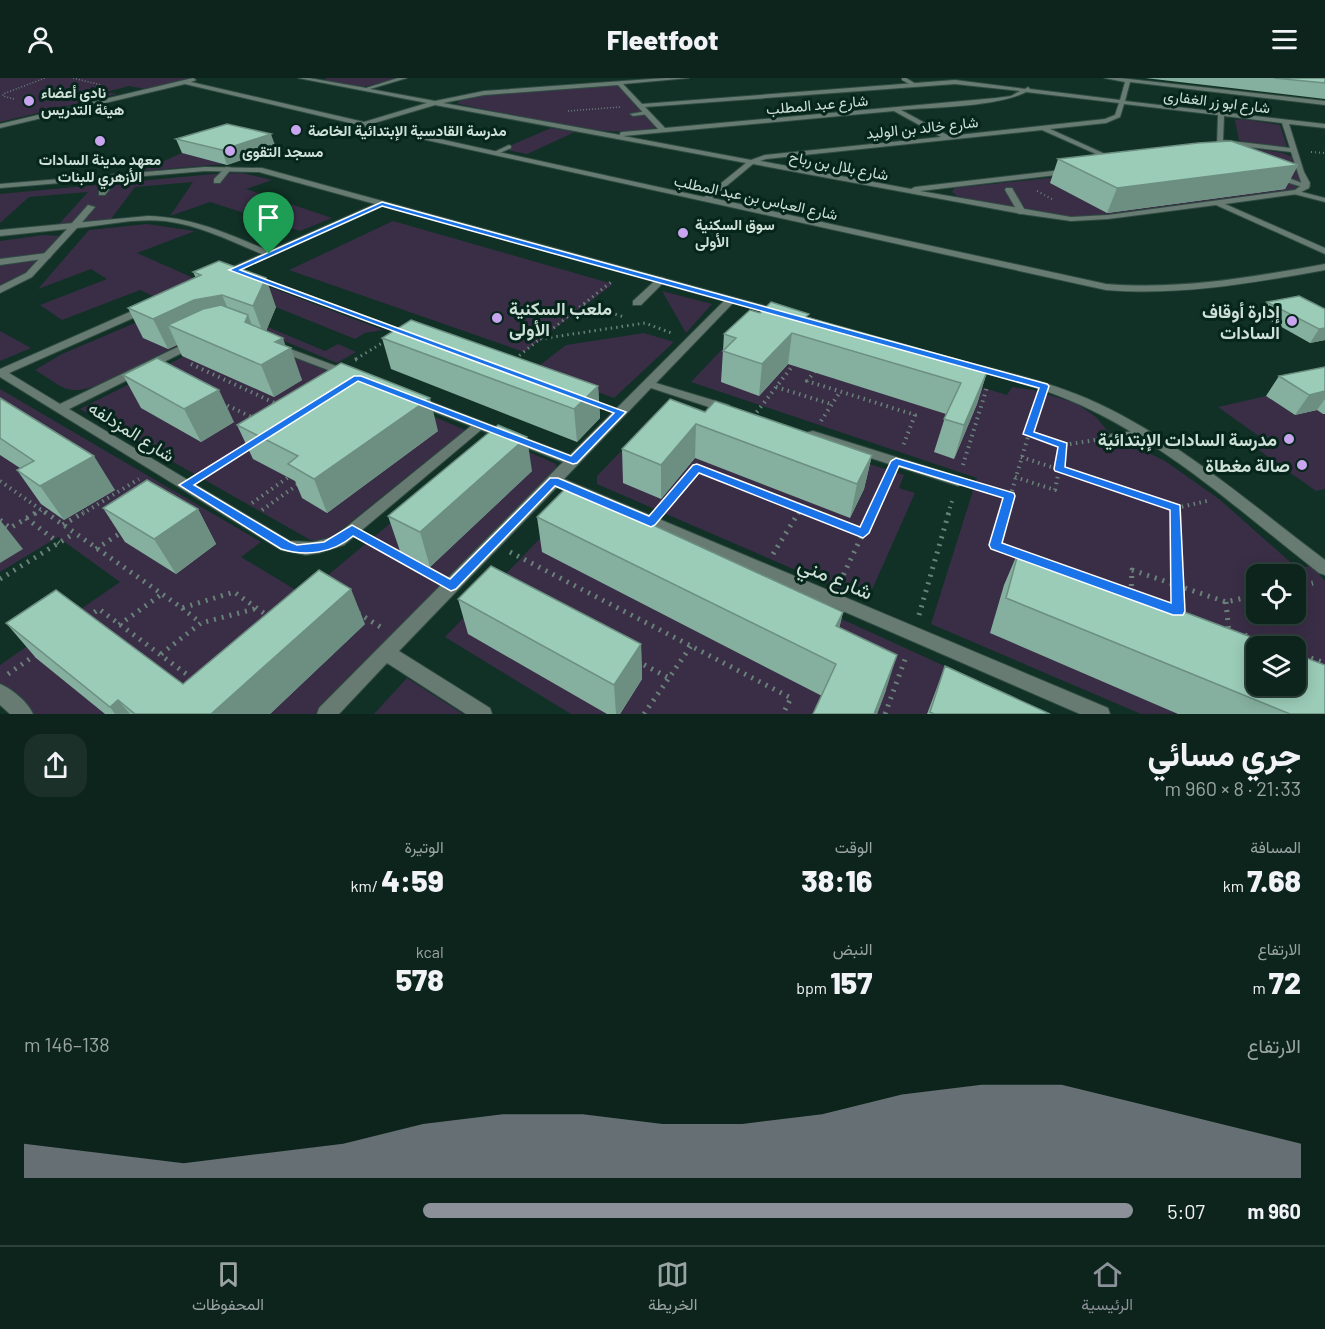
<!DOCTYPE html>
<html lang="ar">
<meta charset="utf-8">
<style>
body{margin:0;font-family:Barlow,Vazirmatn,sans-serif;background:#1b3029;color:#f1f3f6;direction:rtl;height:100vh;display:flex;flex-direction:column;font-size:22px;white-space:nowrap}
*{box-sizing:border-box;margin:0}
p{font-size:20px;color:#9aa4a3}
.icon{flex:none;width:33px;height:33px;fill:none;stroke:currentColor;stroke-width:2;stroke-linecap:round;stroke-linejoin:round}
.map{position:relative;height:636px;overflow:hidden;direction:ltr}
.drawer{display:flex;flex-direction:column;background:#0d241c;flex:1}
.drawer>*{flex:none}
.tools{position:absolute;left:1246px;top:486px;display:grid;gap:12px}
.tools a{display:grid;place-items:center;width:60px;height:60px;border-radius:12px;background:#0d241c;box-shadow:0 3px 15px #0003,0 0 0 2px #2d413b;font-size:30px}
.pin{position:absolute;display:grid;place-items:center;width:51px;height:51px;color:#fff;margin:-62px -26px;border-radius:50% 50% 50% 0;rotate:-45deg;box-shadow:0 0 6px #0007}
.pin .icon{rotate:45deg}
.round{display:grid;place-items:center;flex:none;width:63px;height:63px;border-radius:18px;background:#1b3029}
.overview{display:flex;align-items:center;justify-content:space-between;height:102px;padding:0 24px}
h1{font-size:33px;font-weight:800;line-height:45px}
.stats{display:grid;grid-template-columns:repeat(3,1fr);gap:9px;height:102px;padding:6px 24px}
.stats div{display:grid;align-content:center}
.stats b{font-size:30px;font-weight:800}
.stats small{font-size:16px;font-weight:400}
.stats p{font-size:16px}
.chart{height:168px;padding:12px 24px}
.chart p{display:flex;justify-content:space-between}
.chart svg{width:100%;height:108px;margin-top:6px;fill:#8c9099;opacity:.7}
ul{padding:0 24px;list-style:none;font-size:20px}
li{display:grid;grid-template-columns:96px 72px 1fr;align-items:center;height:45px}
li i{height:15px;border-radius:8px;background:#8c9099}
header{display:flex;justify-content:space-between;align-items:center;height:78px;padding:0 24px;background:#0d241c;font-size:27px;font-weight:800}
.tabs{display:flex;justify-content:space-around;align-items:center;height:84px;border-top:2px solid #2d413b;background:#0d241c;font-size:16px;color:#9aa4a3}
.tabs a{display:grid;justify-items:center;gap:3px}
.tabs .selected{color:#8c9099}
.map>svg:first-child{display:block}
.green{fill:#3a2e47;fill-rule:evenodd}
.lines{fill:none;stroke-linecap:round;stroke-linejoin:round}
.service-casing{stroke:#2f4c42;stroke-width:2}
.minor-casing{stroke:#2f4c42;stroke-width:2}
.path-far4{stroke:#698279;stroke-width:1.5;stroke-dasharray:1 2;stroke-linecap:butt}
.path-far3{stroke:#698279;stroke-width:2;stroke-dasharray:1 3;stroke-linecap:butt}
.path-far2{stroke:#698279;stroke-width:3;stroke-dasharray:1.5 4;stroke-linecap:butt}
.path-far1{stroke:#698279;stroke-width:4;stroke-dasharray:1.5 4.5;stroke-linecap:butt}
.path{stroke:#698279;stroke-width:5;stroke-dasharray:2 6;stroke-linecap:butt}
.service{fill:#687b73;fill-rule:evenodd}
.minor{fill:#687b73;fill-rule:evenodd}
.wall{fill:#85af9e}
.shaded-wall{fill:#6c8f81}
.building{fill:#9bccb8;stroke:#6c8f81;stroke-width:1.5}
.route{fill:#1a73e8;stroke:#fff;stroke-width:1.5;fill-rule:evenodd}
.poi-dot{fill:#c8a5ee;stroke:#06261c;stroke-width:2}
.labels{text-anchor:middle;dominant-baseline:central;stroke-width:6;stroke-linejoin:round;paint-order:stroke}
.far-poi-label{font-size:15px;font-weight:bold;fill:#cee0d8;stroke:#06261c;text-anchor:start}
.far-street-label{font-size:15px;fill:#cee0d8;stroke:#06261c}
.poi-label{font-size:18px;font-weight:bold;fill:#cee0d8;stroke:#06261c;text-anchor:end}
.street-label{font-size:18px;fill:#cee0d8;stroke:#06261c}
.near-street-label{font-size:21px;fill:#cee0d8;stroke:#06261c}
</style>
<header><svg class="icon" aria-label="menu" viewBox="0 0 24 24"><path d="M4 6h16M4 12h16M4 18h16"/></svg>Fleetfoot<svg class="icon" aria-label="person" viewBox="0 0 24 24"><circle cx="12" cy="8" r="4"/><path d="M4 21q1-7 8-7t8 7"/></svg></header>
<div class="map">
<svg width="1325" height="636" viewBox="0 0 1325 636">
<rect width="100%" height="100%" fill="#113026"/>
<!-- green -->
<path class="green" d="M0,0H193L145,11L129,8L106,14L117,16L0,44Z
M327,0H399L363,9L324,2Z
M619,6L657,48C626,67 498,33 458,26L459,23C509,9 566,10 619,6Z
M1242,41L1280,47L1287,69L1250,66L1239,62L1235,42Z
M551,50L575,54L527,76L502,71Z
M1250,70L1283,75L1295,80L1306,107L1300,114L1091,142L972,122L957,118L952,114L954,110L1226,81Z
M182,75L225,86L141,93Z
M242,95L272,102L246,111L332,140L300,153L210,124L170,138L193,104L135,109L111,141L59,146L88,114L29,119L0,145V116L214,96Z
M393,143L613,206L524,274L289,192Z
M147,146L195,153L137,175L198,202L155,219L140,212L62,242L40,227L107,201L91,191L38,211L89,152Z
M43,157L61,158L18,203L0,210V163Z
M243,199L383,252L365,255L355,261L231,211L206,223L325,273L338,266L356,274L337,285L231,241L101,306C66,319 65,310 35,292L62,276Z
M662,213L712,226L686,255Z
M750,242L854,270L1007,317L1012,309L1033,312L1076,325L1096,339L1111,357L1165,383L1219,421L1297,490L1312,488L1325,503V635L1141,636L931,546L977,400L691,304ZM1257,496H1296V536H1257ZM1257,568H1296V608H1257Z
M0,253L31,270L0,283Z
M234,253L465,352L321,468L80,331Z
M644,255L674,264L614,320L535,291L566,267Z
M0,311L261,464L241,479L304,517L487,365L504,363L556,386L558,400L320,636H34L0,606V587L120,504L58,459L0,494Z
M1266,318L1295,337L1317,332L1325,336V411L1316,413L1246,363L1260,359L1218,329Z
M670,323L904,397L899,410L915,415L867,523L597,406V398Z
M578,421L1050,636H571L445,559Z
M407,600L463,636H374Z"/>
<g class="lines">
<defs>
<path id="service" d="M902,0H906L916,6L911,7L902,2Z
M647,33L649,36L633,38L630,36Z
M509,67L511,68V70L495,77L492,75Z
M226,89L232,90L220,105H214V101Z
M113,96L120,98L105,117H99V113Z
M1272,96H1278L1310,108L1306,110L1272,100Z
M1006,110H1012L1026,134L1025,136H1019L1005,112Z
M1294,112L1325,120V124L1294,116Z
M88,127L95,129L78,149H72V145Z
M47,175L51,178L50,180L0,187V181Z
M661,199L664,200V204L641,227H633V223L658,200Z
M1142,352L1147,353L1148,356L1147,359L1111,364L1105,360L1111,356Z"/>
<path id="minor" d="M193,0L196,2L191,4L364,44L427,25L298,0H309L366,10L398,0H407L370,11L435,23L484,13L665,0H689L623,6L642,26L955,2L1025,11L1028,9L1030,11L1120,22L1125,4L1104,0H1120L1325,23V27L1130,4L1125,23L1325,46V50L1289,46L1304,94L1310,105L1309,110L1297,116L1225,126L1325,170V176L1216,127L1108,141L1071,143L1022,136L753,86L712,120L1106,206C1181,212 1252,199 1325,186V192C1252,205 1181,218 1106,212L363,48L185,6L0,50V46ZM955,6L1020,13L1011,18L996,20L665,50L645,29ZM618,7L658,51L622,54L620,55V57L443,25L484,17ZM1026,14L1119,25L1115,37L1105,41L949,58L901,32C935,29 998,29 1026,14ZM1124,26L1218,37L1217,68L1211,74V76H1215L1222,70L1223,66L1291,74L1302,107L1295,112L1108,137L1071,139L920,113L1073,95L1074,93L1070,91L915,109L911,111L760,83L766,81L1042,52L1114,84L1116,83V81L1050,51L1106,45L1120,39ZM435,27L746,85L704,119L371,46ZM894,33L941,59L765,77L751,82L623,58ZM1224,38L1282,45L1290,70L1223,62Z
M205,89L262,90L784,233V237L780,238L733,225L656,305L729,327L731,330L729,333H721L651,310L564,401L1108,630L1110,636H1080L557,409L399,573L490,630L492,636H466L387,585L339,636H317L319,630L563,384L481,352L344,467L319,475L306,477L281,472L0,299V291L141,229H149V233L9,295L60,326L190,263H198L199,265L198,267L69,331L290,463L313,464L334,459L471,348L413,326L411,323L413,320H421L570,377L724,223L383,128L224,199L219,196L221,194L262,176C230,163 199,147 165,143C136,140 106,147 77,150L32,199L0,215V208L26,195L67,151L0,158V152L148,138C192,139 229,156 269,173L375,126L259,94L205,93L0,110V106Z
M277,266L352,294L354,296L348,299L344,298L273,271L272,269Z
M967,284C1011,295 1056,306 1097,325C1181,364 1252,427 1325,482V497L1319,495C1246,438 1174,372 1089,331C1049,311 1006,301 963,289L961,287Z
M813,353L963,400L965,403L963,406L958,408L808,360L807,357L808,354Z
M0,606C12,611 28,624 33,636H10L0,627Z"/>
</defs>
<!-- service casing -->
<use href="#service" class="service-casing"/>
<!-- minor casing -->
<use href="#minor" class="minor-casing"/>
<!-- path-far4 -->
<path class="path-far4" d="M73,0L101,7
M14,21L3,18V16L45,0
M568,33L621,29"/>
<!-- path-far3 -->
<path class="path-far3" d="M1311,74L1325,75
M1037,113L1052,121"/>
<!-- path-far2 -->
<path class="path-far2" d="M264,203L398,253
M584,226L624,239
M540,261L645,245L674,256
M356,281L387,262
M515,281L611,204"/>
<!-- path-far1 -->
<path class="path-far1" d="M355,282L359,280
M514,282L517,280
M191,286L279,327
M815,293L807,303L915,337L903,368
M776,309L831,326
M222,325L256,341
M753,339L794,286
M821,343L840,314
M1064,367L1095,362
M1021,379L1176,430
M963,387L987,309
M203,396L250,366
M1015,399L1055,412L1064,367L1028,356
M0,403L47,436
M976,408L1010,418
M252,425L290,398
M664,429L697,390L814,436
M262,432L300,405
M35,436L41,432
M82,436L139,401
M798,436L801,431
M872,436L889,399
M948,436L953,420
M1005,436L1039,322
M1176,436V430L1207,423"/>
<!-- path -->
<path class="path" d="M45,434L182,530L234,514L268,538
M810,434L863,455
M1005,434L995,467L1020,476
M1176,434L1178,533
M26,440L59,465
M0,442L10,450L37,434
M63,447L84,434
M371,462L432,497
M96,471L122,454
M510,474L791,620L783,636
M773,476L799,434
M0,501L75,455
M840,504L873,434
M1296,509L1313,505
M1131,516L1132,492L1226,524L1257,517
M1226,524L1229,556
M182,530L201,545
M358,535L382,550
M919,537L949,434
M88,539L99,531L193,601
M119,547L162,516
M1245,557L1278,568
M1296,575L1325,585
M161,576L201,545L258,530
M637,583L669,600
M8,596L38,575
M644,636L691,568
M885,636L907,576"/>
<!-- service -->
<use href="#service" class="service"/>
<!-- minor -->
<use href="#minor" class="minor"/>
</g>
<!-- wall -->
<path class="wall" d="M1145,0H1325V21Z
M176,61L276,70L227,87L182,75Z
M1058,81L1298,87L1285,111L1107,135L1050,105Z
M193,194L276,229L266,253L286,268L302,302L274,319L182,278L177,267L168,271L143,260L128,230L196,200Z
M1267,224L1325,231V262L1310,265L1260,237Z
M760,235L809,239L987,294L977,326L954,381L934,374L946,336L788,286L759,318L721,304L724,256Z
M382,260L598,308L600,340L577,364L391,291Z
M1325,289V336H1323L1317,332L1295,337L1266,318L1279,298Z
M123,297L234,344L201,364L141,330Z
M0,320L115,412L64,442L41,426L17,392L20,390L0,377Z
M705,334L872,377L864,411L850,440L695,380L661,421L623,405L622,371Z
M237,347L438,353L327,435L302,420L295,403L253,381Z
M532,393L430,489L400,473L388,438Z
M103,430L198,431L216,466L176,496L125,464Z
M537,439L843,534L839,550L886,612L877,636H813L822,618L542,474Z
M1019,472L1325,636H1178L990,555L1004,507Z
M458,521L641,566L642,601L620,636H607L468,556Z
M6,545L183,606L365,546L270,636H105L36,580Z
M945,588L1050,636H927Z"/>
<!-- shaded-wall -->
<path class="shaded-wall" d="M271,56L276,70L227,87L222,72Z
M1298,87L1285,111L1107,135L1117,110Z
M266,200L276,229L264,258L253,228Z
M222,217L235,247H168L177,267L168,271L153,241L194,222Z
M248,237L260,268L245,244Z
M1325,250V262L1310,265L1319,251Z
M792,255L788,286L759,318L762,286Z
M283,260L287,272L291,270L302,302L274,319L261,287L275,264Z
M987,294L977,326L954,381L964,347Z
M598,308L600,340L577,364L574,331Z
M219,312L234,344L201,364L184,331Z
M1325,313V321L1317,332L1295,337L1309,317Z
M430,320L438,353L327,435L314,401Z
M696,346L695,380L661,421V387Z
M527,359L532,393L430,489L420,454Z
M872,377L864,411L850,440L857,406Z
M94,378L115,412L64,442L40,408Z
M198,431L216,466L176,496L154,461Z
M0,442L23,471L0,485Z
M351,511L365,546L270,636H211Z
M843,534L835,569L828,583L836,548Z
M641,566L642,601L620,636H616L614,607Z
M897,577L886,612L877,636H874Z
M118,622L130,636H115L110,629Z"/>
<!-- building -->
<path class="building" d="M1274,0H1325V5Z
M227,46L271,56L222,72L176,61Z
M1231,63L1298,87L1117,110L1058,81L1198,65Z
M219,183L266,200L253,228L222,217L194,222L153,241L128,230L201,197L193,194Z
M1299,218L1325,231V250L1319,251L1267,224Z
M771,224L809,236L806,239L970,285L987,294L964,347L944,341L961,305L792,255L762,286L723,273L736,260L724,256L750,232L760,235Z
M221,227L248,237L245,244L283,260L275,264L291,270L261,287L168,247L203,231Z
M411,242L598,308L574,331L382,260Z
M157,280L219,312L184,331L123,297Z
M341,285L430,320L314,401L288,386L298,378L237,347Z
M1325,289V313L1309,317L1279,298Z
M0,320L94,378L40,408L17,392L34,383L0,360Z
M670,321L705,334L715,323L872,377L857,406L696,346L661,387L622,371Z
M498,347L527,359L420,454L388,438Z
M147,402L198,431L154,461L103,430Z
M568,408L843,534L836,548L897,577L874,636H813L836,586L537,439Z
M1019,472L1275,568H1257V608H1296V576L1325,587V636H1290L1006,520Z
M491,488L641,566L614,607L458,521Z
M319,492L351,511L211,636H135L118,622L110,629L6,545L56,512L183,606Z
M945,588L1050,636H934L930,634Z"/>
<!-- route -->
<path class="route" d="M382,124L1047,306L1049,308L1034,354L1067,365L1065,389L1180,427L1185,533L1183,537H1173L991,471L989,467L1003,420L899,388L869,455L863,460L699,395L655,447L651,449L555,408L456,511L451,513L353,458C333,475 306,479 281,471L179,407L354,298H361L571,378L614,335L229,192ZM382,128L1039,310L1023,356L1058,369L1054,391L1055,393L1170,432L1171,525L1002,465L1015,418L1014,415L896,380L891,383L860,449L697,386L693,387L649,438L558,400H550L450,501L352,447L324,464L297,467L290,464L194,407L358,303L573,386L577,385L626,334L240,192Z"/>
<!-- markers -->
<g class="poi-dot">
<circle cx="29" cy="23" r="6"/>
<circle cx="296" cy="52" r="6"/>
<circle cx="100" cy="63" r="6"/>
<circle cx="230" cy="73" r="6"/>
<circle cx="683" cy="155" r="6"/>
<circle cx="497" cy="240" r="6"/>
<circle cx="1292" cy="243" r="6"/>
<circle cx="1289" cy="361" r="6"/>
<circle cx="1302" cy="387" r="6"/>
</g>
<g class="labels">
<!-- far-poi labels -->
<g class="far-poi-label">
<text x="41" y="14">نادي أعضاء<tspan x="41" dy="17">هيئة التدريس</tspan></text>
<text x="308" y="52">مدرسة القادسية الإبتدائية الخاصة</text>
<text x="242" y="73">مسجد التقوى</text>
<text x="100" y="81" text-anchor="middle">معهد مدينة السادات<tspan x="100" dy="17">الأزهري للبنات</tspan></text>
<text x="695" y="146">سوق السكنية<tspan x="695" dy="17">الأولى</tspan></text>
</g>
<!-- far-street labels -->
<g class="far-street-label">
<text transform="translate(1217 23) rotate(7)">شارع ابو زر الغفارى</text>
<text transform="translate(817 26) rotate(-5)">شارع عبد المطلب</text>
<text transform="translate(922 49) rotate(-6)">شارع خالد بن الوليد</text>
<text transform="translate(839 87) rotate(11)">شارع بلال بن رباح</text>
<text transform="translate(756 119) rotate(12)">شارع العباس بن عبد المطلب</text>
</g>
<!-- poi labels -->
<g class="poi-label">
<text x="509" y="230" text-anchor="start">ملعب السكنية<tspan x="509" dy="21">الأولى</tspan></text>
<text x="1280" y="233">إدارة أوقاف<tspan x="1280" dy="21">السادات</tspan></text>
<text x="1277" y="361">مدرسة السادات الإبتدائية</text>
<text x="1290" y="387">صالة مغطاة</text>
</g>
<!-- street labels -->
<g class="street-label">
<text transform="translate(132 353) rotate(32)">شارع المزدلفه</text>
</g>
<!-- near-street labels -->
<g class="near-street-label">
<text transform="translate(836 499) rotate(23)">شارع مني</text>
</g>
</g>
</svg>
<div class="tools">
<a><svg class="icon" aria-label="locate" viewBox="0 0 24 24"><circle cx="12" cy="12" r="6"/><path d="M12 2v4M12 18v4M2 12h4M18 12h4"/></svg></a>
<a><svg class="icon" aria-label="layers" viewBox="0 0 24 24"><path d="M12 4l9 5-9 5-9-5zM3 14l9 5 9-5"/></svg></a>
</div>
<div class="pin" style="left:269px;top:176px;background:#1e9e55"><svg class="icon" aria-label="arrive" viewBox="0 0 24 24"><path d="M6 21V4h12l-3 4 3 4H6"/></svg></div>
</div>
<section class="drawer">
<div class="overview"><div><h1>جري مسائي</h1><p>21:33 · 8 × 960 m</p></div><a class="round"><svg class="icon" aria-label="share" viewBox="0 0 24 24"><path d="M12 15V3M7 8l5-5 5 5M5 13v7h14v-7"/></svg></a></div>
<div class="stats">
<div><p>المسافة</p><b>7.68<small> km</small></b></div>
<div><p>الوقت</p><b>38:16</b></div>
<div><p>الوتيرة</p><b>4:59<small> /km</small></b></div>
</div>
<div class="stats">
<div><p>الارتفاع</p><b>72<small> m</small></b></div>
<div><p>النبض</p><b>157<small> bpm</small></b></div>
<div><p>kcal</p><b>578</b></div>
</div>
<div class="chart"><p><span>الارتفاع</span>138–146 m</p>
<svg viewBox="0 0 160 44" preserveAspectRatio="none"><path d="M0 44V30L10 34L20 38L30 34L40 30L50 22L60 18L70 18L80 22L90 22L100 18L110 10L120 6L130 6L140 14L150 22L160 30V44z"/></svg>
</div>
<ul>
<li><b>960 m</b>5:07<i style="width:64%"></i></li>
</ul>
</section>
<nav class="tabs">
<a class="selected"><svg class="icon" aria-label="home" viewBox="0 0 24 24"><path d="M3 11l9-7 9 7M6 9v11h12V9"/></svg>الرئيسية</a>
<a><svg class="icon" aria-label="map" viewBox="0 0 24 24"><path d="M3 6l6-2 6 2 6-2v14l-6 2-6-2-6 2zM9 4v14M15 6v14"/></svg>الخريطة</a>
<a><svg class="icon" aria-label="saved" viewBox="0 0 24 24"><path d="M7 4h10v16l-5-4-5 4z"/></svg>المحفوظات</a>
</nav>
